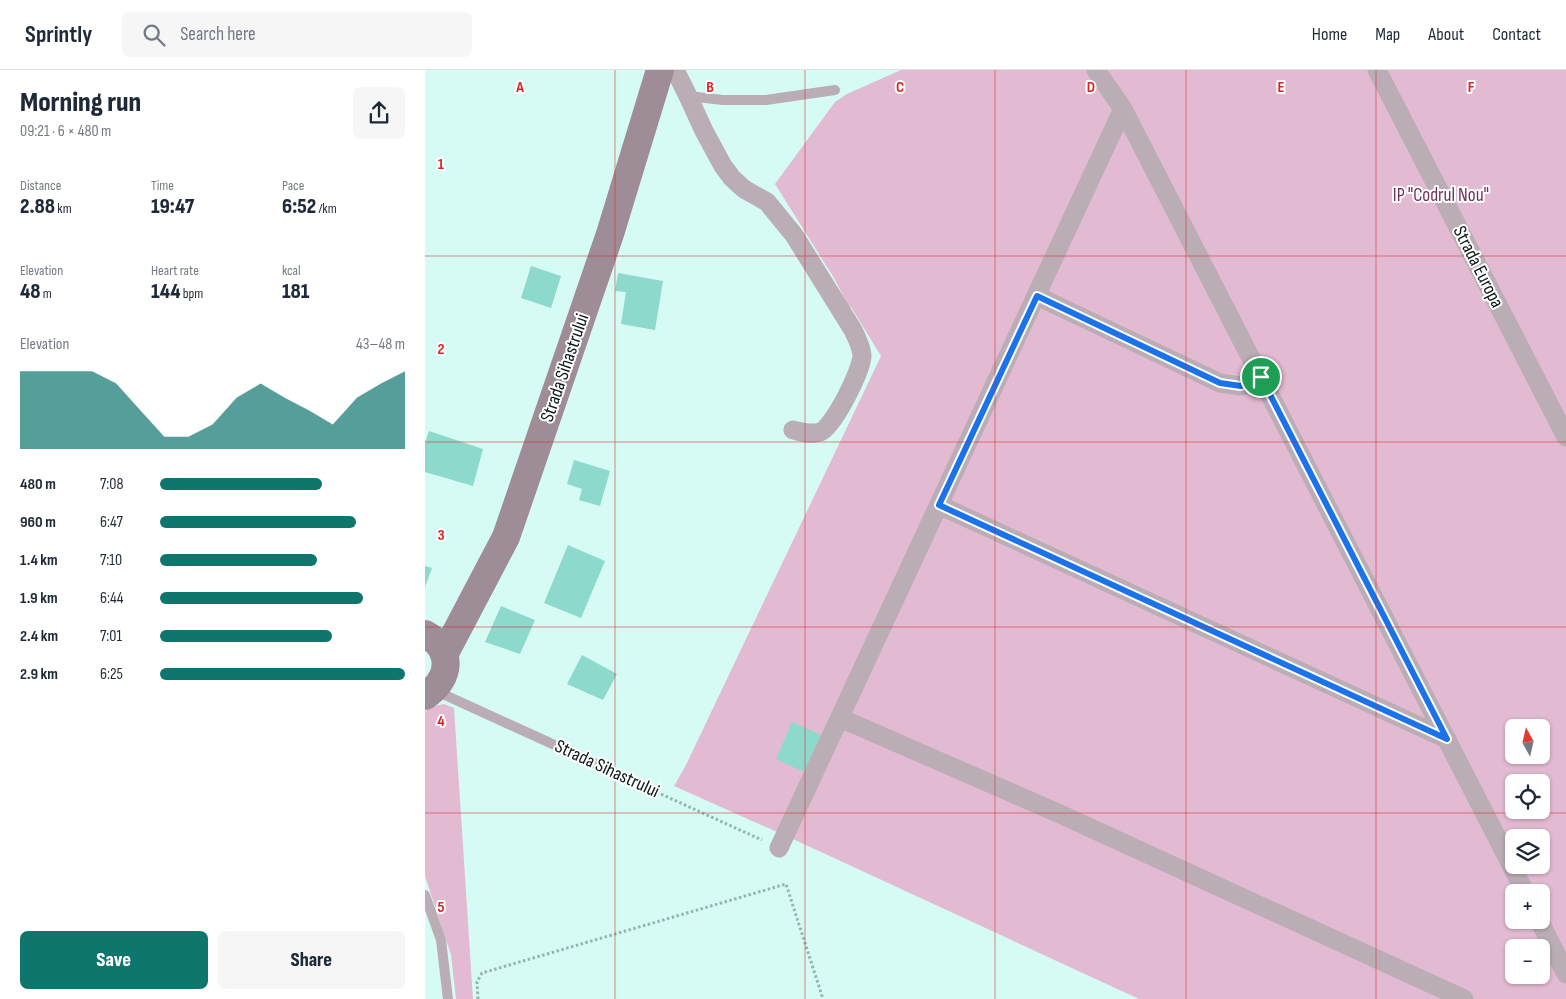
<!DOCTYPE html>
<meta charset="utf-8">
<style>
body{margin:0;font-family:"Sofia Sans Condensed",sans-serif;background:#f6f6f7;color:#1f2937;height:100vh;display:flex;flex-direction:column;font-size:19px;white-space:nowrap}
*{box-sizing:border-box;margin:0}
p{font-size:16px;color:#747a83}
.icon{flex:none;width:28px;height:28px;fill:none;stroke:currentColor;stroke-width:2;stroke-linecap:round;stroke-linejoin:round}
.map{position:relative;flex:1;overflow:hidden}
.details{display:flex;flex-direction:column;background:#fff;width:425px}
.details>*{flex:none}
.needle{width:32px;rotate:352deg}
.controls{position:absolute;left:1080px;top:649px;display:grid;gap:10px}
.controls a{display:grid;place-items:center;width:45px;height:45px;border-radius:8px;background:#fff;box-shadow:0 1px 4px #0004;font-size:25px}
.pin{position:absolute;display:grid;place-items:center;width:42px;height:42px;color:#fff;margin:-21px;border:2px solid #fff;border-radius:50%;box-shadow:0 1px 5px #0007}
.round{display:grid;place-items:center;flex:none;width:52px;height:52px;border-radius:8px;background:#f6f6f7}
.summary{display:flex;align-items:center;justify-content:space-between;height:85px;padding:0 20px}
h1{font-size:28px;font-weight:800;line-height:38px}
.figures{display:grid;grid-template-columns:repeat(3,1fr);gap:8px;height:85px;padding:5px 20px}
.figures div{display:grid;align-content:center}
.figures b{font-size:21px;font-weight:800}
.figures small{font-size:14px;font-weight:400}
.figures p{font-size:14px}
.chart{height:140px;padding:10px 20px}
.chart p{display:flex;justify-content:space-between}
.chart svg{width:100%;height:90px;margin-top:5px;fill:#0f766e;opacity:.7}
.primary-button{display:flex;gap:10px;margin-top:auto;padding:10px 20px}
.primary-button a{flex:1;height:58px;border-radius:8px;background:#0f766e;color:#fff;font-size:20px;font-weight:800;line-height:58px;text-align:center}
.primary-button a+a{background:#f6f6f7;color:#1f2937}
ul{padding:0 20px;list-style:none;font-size:16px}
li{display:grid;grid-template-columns:80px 60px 1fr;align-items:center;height:38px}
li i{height:12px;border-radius:6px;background:#0f766e}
header{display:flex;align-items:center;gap:30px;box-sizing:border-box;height:70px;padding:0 25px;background:#fff;border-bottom:1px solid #e0e1e3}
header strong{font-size:24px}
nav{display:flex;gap:28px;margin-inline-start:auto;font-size:18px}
.search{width:350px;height:45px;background:#f6f6f7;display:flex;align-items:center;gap:12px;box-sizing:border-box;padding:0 18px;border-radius:8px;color:#747a83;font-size:19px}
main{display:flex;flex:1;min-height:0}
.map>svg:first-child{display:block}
.green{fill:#e2bad1;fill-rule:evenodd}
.building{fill:#8dd9cc}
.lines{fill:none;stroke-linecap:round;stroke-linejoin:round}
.path{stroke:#96b3ae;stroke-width:3;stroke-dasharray:2.5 2.5;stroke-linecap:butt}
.lane{stroke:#baadb5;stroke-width:10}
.street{stroke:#baadb5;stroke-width:19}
.secondary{stroke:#9e8c97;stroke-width:28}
.route-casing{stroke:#fff;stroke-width:10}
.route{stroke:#1a73e8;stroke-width:6}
.grid{fill:none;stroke:#d62828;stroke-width:1;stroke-opacity:0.55}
.labels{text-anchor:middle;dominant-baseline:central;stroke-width:4;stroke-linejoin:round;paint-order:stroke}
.park-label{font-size:19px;fill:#72305c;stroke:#fff}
.street-label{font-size:19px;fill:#0b1816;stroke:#fff}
.grid-label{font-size:16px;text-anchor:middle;font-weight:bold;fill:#d62828;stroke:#fff;stroke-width:4;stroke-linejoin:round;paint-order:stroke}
</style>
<header>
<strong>Sprintly</strong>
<div class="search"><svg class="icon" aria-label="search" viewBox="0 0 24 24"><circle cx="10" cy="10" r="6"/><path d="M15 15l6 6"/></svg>Search here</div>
<nav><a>Home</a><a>Map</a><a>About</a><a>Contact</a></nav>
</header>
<main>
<section class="details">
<div class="summary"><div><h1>Morning run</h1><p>09:21 · 6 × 480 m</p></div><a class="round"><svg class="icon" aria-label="share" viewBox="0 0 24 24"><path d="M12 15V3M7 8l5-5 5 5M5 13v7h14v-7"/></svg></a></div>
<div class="figures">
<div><p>Distance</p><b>2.88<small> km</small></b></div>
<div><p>Time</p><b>19:47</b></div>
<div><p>Pace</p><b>6:52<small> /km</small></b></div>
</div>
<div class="figures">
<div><p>Elevation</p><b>48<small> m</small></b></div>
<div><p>Heart rate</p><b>144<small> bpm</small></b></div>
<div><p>kcal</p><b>181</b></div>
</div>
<div class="chart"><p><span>Elevation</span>43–48 m</p>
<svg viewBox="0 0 160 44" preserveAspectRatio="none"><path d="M0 44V6L10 6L20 6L30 6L40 12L50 25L60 38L70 38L80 32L90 19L100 12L110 19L120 25L130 32L140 19L150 12L160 6V44z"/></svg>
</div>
<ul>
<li><b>480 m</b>7:08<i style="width:66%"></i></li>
<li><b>960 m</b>6:47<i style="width:80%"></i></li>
<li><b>1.4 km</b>7:10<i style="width:64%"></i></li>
<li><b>1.9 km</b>6:44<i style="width:83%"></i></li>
<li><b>2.4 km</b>7:01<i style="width:70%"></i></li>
<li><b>2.9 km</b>6:25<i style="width:100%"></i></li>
</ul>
<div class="primary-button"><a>Save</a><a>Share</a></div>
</section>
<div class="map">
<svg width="1141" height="929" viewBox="0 0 1141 929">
<rect width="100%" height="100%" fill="#d6fbf4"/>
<!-- green -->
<path class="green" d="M476,0H1141V929H714L370,770L249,716L260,697L456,286L426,237H424L409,208L350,114L410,32L422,24ZM1089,658H1116V685H1089ZM1089,712H1116V740H1089ZM1089,768H1116V795H1089ZM1089,822H1116V850H1089ZM1089,878H1116V905H1089Z
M19,634L29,638L48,929H31L26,885L0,806V642L4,637Z"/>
<!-- building -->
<path class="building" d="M106,196L136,206L126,238L96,228Z
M193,203L238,211L230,260L196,254L201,222L190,221Z
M4,361L58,379L48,416L0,402V373Z
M149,390L185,401L175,436L154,430L157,419L142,414Z
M143,475L180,491L156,548L119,533Z
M0,496L7,498L0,517Z
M76,536L110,550L95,584L60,572Z
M157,585L192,604L178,630L142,614Z
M367,652L396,665L379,702L351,689Z"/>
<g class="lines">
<!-- path -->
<path class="path" d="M227,720L337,770
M53,929L52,912L57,903L361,814L398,929"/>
<!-- lane -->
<path class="lane" d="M263,26L298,30H341L410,20
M9,620L215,714
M0,825L16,870L23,929"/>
<!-- street -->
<path class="street" d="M250,0L263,26L279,61L298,96L307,108L319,119L342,132L369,165L428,260C432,268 436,276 437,285C437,300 408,358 395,362C386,365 377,362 368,360
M671,0L698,39L1100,822
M952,0L1141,367
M612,226L795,313L816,316L836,307
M514,435L1022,669
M415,648L635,744L1039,929
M354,778L698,39
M1114,850L1141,904"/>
<!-- secondary -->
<path class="secondary" d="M0,564C29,579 26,609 0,626
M19,585L81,467L185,164L235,0"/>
</g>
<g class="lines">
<defs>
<path id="route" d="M612,226L795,313L816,316L836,307L1022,669L514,435Z"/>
</defs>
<!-- route casing -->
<use href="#route" class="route-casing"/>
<!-- route -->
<use href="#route" class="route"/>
</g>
<!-- grid -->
<path class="grid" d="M190,0V929M380,0V929M570,0V929M761,0V929M951,0V929M0,186H1141M0,372H1141M0,557H1141M0,743H1141"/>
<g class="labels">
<!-- park labels -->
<g class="park-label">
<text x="1016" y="125">IP "Codrul Nou"</text>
</g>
<!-- street labels -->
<g class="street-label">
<text transform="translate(1053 197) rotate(63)">Strada Europa</text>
<text transform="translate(140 298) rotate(-71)">Strada Sihastrului</text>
<text transform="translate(182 699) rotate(25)">Strada Sihastrului</text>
</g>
</g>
<g class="grid-label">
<text x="95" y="22">A</text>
<text x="285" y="22">B</text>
<text x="475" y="22">C</text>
<text x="666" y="22">D</text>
<text x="856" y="22">E</text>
<text x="1046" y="22">F</text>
<text x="16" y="99">1</text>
<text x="16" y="284">2</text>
<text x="16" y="470">3</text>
<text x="16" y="656">4</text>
<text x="16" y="842">5</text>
</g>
</svg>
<div class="controls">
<a><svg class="needle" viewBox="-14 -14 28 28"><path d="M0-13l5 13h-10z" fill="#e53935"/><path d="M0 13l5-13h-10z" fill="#747a83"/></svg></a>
<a><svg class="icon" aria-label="locate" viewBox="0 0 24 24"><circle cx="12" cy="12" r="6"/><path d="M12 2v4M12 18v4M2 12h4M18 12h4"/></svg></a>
<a><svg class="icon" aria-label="layers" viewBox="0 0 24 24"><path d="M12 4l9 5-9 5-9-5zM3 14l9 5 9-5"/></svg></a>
<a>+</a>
<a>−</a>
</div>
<div class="pin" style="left:836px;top:307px;background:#1e9e55"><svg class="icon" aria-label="arrive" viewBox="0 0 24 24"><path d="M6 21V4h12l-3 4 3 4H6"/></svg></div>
</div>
</main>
